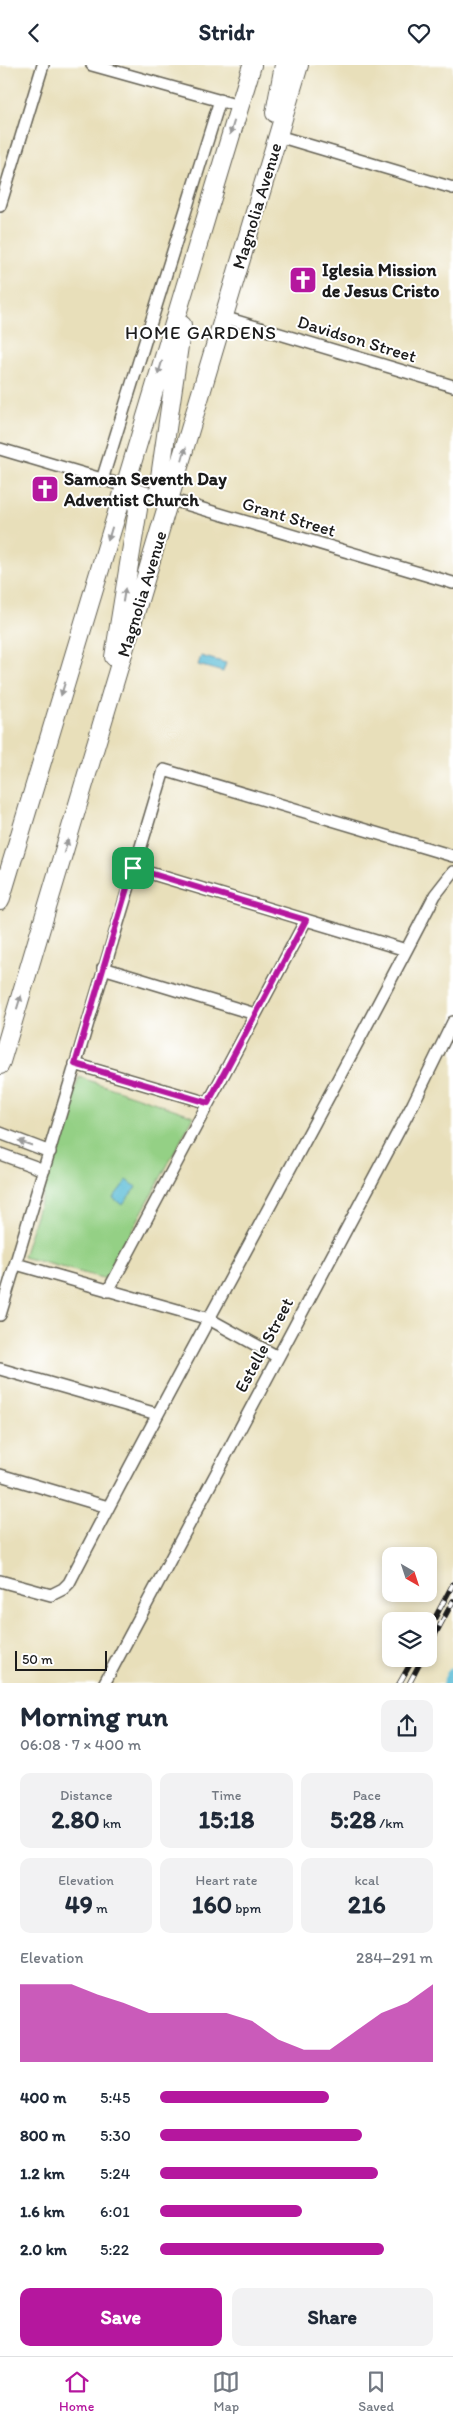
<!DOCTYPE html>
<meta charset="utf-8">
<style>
body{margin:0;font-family:Itim,sans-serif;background:#f2f2f3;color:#1f2937;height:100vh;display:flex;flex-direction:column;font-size:19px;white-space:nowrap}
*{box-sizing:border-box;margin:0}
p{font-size:16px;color:#747a83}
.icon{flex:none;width:28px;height:28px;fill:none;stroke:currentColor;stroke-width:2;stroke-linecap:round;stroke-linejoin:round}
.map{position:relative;height:1618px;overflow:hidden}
.side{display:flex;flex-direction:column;background:#fff;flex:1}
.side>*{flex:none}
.needle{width:32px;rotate:141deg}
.fabs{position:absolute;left:382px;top:1482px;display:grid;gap:10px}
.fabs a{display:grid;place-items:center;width:55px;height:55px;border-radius:10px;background:#fff;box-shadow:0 2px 8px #0003;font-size:25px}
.scale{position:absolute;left:15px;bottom:12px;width:92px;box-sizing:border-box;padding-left:5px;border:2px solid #1c1c1c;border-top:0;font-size:14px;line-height:18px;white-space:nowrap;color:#1c1c1c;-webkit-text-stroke:4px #fff;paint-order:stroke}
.pin{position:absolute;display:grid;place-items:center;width:42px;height:42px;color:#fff;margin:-21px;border-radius:10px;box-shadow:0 2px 8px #0006}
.round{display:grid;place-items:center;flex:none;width:52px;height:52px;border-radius:10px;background:#f2f2f3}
.summary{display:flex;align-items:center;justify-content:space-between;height:85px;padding:0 20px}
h1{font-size:28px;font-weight:700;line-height:38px}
.figures{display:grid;grid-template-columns:repeat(3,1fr);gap:8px;height:85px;padding:5px 20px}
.figures div{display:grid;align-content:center;border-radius:10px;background:#f2f2f3;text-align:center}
.figures b{font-size:25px;font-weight:700}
.figures small{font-size:14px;font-weight:400}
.figures p{font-size:14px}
.chart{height:140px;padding:10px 20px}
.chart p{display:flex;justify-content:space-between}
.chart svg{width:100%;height:90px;margin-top:5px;fill:#b5179e;opacity:.7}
.action{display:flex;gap:10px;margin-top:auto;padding:10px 20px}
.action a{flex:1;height:58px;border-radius:10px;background:#b5179e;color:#fff;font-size:20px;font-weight:700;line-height:58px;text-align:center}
.action a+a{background:#f2f2f3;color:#1f2937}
ul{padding:0 20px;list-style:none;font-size:16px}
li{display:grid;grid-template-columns:80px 60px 1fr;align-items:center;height:38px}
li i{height:12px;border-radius:6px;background:#b5179e}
header{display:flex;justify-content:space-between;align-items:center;height:65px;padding:0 20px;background:#fff;font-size:22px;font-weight:700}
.dock{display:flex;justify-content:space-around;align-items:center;height:70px;border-top:1px solid #e0e1e3;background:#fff;font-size:14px;color:#747a83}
.dock a{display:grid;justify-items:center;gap:2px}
.dock .active{color:#b5179e}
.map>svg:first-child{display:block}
.green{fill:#94d085;stroke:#587650}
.water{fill:#58bbd6;stroke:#3a6c79}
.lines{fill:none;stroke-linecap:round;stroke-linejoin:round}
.canal{stroke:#58bbd6;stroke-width:12}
.minor-casing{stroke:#636053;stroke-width:14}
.primary-casing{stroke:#636053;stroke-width:20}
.minor{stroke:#fff;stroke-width:11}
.primary{stroke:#fff;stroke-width:18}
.rail-casing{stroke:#1c1c1c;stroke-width:5.5}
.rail{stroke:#fff;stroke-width:4;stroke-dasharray:11;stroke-linecap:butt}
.oneway{fill:#999}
.route-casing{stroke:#fff;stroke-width:10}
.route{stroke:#b5179e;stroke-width:6}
.labels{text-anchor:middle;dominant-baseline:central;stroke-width:4;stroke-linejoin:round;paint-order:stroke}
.street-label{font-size:18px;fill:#1c1c1c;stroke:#fff}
.poi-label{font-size:18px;font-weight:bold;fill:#1c1c1c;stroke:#fff;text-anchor:start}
.neighbourhood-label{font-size:19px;letter-spacing:1px;fill:#1c1c1c;stroke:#fff}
</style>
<header><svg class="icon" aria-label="back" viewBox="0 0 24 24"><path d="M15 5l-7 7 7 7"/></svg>Stridr<svg class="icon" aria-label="heart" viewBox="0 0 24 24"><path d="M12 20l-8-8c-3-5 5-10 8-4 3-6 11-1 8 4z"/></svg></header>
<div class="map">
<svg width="453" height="1619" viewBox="0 0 453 1619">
<rect width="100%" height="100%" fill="#fff"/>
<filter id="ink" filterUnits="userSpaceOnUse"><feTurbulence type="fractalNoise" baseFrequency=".02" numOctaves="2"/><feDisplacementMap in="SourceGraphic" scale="10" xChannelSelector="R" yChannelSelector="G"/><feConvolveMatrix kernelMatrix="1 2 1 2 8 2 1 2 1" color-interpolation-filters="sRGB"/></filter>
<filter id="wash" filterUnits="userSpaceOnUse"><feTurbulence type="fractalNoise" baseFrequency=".0096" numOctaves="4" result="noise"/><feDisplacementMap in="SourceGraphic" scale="20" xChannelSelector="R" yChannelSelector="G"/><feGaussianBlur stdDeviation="1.12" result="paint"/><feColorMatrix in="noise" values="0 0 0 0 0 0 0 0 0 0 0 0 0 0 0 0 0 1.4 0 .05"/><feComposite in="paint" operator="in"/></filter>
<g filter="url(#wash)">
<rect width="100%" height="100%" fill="#e8dfba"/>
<!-- green -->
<path class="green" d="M79,1012L194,1051L106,1214L23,1192Z"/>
<!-- water -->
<path class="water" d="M201,591L226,598L223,607L198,600Z
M127,1115L136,1122L122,1140L113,1133Z"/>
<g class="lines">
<!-- canal -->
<path class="canal" d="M448,1619L453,1608"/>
</g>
</g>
<g filter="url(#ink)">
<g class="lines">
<defs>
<path id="minor" d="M92,0L239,41
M278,71L453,123
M0,141L43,0
M223,252L453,321
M0,384L453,518
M102,415L220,35
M133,803L406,885
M103,903L255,949
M75,999L208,1038
M0,1068L50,1087
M0,1089L44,1105
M16,1199L209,1254L278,1292
M108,1226L306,855
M0,1250L164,705L453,791
M0,1304L157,1349
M0,1410L108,1442
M0,1516L51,1530L63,1524L69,1518C188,1287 316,1061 435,830L453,807
M104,1619L413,1039L453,957"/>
<path id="primary" d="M275,48L284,0
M170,436L164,430L159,419L182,260
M114,592L138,444L134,434L124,422
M0,836L252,0
M0,1000L299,0"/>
</defs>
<!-- minor casing -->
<use href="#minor" class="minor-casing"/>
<!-- primary casing -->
<use href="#primary" class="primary-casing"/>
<!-- minor -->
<use href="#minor" class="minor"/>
<!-- primary -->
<use href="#primary" class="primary"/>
<defs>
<path id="rail" d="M429,1564L453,1519
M429,1581L453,1536
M399,1619L413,1594
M409,1619L422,1594"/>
</defs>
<!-- rail casing -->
<use href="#rail" class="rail-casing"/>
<!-- rail -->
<use href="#rail" class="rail"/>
</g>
<!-- one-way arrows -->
<defs><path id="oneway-solid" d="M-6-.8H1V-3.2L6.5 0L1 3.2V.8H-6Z" transform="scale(1.25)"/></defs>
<g class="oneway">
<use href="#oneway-solid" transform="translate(232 63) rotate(107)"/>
<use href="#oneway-solid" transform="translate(160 303) rotate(107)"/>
<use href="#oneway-solid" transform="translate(184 389) rotate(-74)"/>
<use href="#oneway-solid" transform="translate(110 469) rotate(107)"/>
<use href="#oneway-solid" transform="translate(124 530) rotate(-81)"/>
<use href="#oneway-solid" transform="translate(63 624) rotate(107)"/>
<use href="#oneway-solid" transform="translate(66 781) rotate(-73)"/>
<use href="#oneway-solid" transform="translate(19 937) rotate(-73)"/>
<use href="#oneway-solid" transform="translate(25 1078) rotate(-161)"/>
</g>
</g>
<g class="lines" filter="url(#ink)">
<defs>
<path id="route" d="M133,803L306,855L208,1038L75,999Z"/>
</defs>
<!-- route casing -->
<use href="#route" class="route-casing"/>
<!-- route -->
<use href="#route" class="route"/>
</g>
<!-- icons -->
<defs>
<symbol id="church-square" viewBox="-11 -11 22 22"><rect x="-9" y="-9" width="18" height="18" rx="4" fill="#b5179e" stroke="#fff"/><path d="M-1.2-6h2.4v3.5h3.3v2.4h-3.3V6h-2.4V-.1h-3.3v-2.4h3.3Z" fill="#fff"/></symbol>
</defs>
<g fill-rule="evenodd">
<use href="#church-square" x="287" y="199" width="32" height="32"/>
<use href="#church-square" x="29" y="408" width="32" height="32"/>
</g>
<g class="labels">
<!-- street labels -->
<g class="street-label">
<text transform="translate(257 141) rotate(-73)">Magnolia Avenue</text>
<text transform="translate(357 274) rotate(17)">Davidson Street</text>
<text transform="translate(289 452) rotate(17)">Grant Street</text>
<text transform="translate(142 529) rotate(-73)">Magnolia Avenue</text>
<text transform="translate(264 1280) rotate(-62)">Estelle Street</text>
</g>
<!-- poi labels -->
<g class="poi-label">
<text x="322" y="205">Iglesia Mission<tspan x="322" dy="21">de Jesus Cristo</tspan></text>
<text x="64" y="414">Samoan Seventh Day<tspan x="64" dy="21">Adventist Church</tspan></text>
</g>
<!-- neighbourhood labels -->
<g class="neighbourhood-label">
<text x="201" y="267">HOME GARDENS</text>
</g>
</g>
</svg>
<div class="fabs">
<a><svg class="needle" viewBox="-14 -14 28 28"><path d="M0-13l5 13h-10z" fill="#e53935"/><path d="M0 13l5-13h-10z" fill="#747a83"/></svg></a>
<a><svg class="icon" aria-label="layers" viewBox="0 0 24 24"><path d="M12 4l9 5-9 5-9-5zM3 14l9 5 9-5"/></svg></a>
</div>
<div class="scale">50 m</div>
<div class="pin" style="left:133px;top:803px;background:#1e9e55"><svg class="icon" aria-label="arrive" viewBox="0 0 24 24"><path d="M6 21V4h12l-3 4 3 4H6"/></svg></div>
</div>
<section class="side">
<div class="summary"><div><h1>Morning run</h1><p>06:08 · 7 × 400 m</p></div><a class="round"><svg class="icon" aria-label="share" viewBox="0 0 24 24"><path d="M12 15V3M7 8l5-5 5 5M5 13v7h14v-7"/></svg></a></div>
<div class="figures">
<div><p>Distance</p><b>2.80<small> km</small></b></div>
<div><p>Time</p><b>15:18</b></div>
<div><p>Pace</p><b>5:28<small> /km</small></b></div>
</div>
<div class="figures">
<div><p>Elevation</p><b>49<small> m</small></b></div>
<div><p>Heart rate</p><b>160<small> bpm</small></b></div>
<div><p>kcal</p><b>216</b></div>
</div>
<div class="chart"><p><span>Elevation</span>284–291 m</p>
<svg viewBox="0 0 160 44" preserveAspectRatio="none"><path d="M0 44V6L10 6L20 6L30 11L40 15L50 20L60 20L70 20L80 20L90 24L100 33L110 38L120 38L130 29L140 20L150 15L160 6V44z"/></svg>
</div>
<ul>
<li><b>400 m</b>5:45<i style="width:62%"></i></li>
<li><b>800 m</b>5:30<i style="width:74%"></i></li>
<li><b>1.2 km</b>5:24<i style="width:80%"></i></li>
<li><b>1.6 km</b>6:01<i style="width:52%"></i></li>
<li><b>2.0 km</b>5:22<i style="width:82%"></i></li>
</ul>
<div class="action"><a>Save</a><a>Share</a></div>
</section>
<nav class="dock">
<a class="active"><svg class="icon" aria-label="home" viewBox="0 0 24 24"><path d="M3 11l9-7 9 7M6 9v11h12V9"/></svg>Home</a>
<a><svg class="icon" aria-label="map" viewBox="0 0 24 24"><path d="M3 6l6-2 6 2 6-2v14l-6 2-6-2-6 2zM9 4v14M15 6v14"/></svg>Map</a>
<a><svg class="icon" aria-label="saved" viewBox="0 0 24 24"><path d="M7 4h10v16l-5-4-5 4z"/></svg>Saved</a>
</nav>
